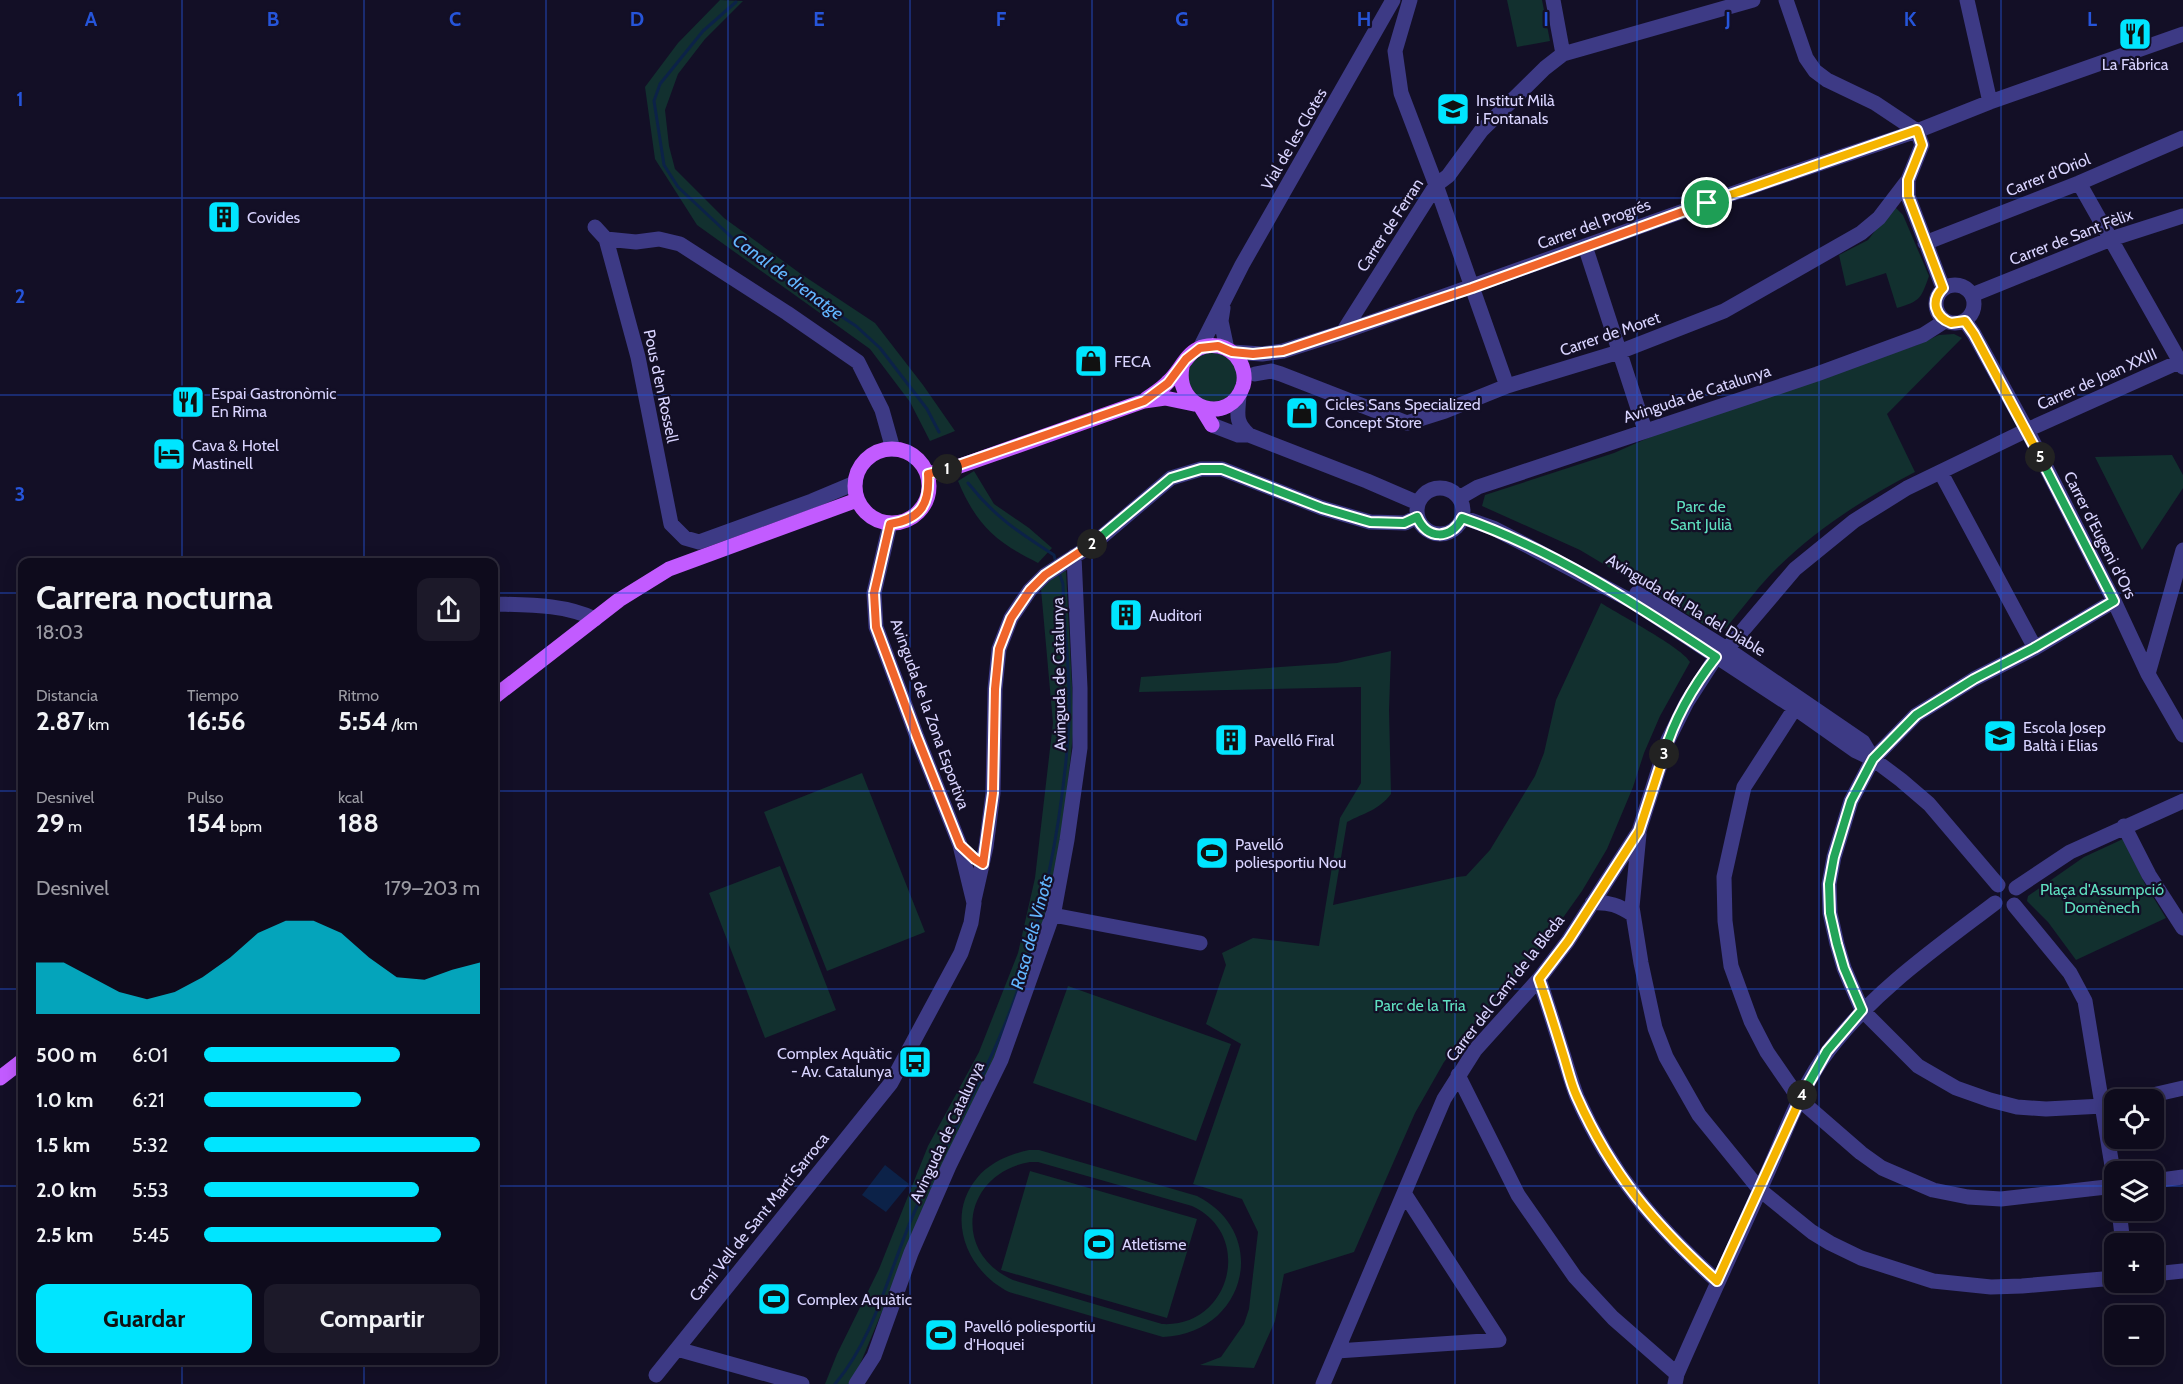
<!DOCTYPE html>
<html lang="es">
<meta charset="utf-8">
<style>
body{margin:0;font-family:Cabin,sans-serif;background:#1c1929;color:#f1f3f6;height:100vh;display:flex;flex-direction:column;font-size:22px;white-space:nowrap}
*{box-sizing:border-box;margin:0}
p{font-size:20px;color:#9b9ba3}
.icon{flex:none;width:33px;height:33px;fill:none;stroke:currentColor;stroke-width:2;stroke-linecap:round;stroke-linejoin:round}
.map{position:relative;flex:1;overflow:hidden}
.panel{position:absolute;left:18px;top:558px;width:480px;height:807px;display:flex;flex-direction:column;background:#0e0b1c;border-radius:12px;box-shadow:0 3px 15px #0003,0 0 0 2px #2e2b3b}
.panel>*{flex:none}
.tools{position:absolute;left:2104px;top:1089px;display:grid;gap:12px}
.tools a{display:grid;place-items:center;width:60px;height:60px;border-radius:12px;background:#0e0b1c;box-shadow:0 3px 15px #0003,0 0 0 2px #2e2b3b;font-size:30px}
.pin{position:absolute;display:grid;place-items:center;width:51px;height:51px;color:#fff;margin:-26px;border:3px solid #fff;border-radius:50%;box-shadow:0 2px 6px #0007}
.km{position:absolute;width:30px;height:30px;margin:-15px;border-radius:50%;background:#222;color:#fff;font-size:16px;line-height:30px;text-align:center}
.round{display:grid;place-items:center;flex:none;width:63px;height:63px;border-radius:12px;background:#1c1929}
.headline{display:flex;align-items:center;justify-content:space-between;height:102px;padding:0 18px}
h1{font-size:33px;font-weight:800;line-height:45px}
.figures{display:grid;grid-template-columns:repeat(3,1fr);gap:9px;height:102px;padding:6px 18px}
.figures div{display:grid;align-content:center}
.figures b{font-size:26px;font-weight:800}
.figures small{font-size:16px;font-weight:400}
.figures p{font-size:16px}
.chart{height:168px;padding:12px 18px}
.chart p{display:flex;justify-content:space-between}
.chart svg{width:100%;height:108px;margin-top:6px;fill:#00e5ff;opacity:.7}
.button{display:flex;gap:12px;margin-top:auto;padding:12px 18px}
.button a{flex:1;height:69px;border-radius:12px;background:#00e5ff;color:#111;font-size:24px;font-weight:800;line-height:69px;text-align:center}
.button a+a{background:#1c1929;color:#f1f3f6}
ul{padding:0 18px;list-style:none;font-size:20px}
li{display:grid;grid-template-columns:96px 72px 1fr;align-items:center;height:45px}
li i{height:15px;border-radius:8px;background:#00e5ff}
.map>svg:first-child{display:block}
.green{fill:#12302f;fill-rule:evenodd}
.water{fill:#0c2248}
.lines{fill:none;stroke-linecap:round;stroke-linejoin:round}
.stream{stroke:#0c2248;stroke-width:3}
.minor{stroke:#3d3a85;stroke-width:15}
.major{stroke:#c25bff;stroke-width:15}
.split-1-casing{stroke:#fff;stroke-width:12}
.split-2-casing{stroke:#fff;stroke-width:12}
.split-3-casing{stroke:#fff;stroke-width:12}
.split-4-casing{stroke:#fff;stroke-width:12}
.split-5-casing{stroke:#fff;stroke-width:12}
.split-6-casing{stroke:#fff;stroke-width:12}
.split-1{stroke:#f0652b;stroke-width:8}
.split-2{stroke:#f0652b;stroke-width:8}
.split-3{stroke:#22a559;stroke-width:8}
.split-4{stroke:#f5b400;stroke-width:8}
.split-5{stroke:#22a559;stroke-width:8}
.split-6{stroke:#f5b400;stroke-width:8}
.grid{fill:none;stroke:#2655da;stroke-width:1.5;stroke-opacity:0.55}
.labels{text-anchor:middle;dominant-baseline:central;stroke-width:4.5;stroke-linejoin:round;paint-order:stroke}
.poi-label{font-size:16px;fill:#d9d4ff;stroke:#130f26;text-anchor:start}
.street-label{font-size:16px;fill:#d9d4ff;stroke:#130f26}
.park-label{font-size:16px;fill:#5fe0c0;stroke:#130f26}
.water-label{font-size:18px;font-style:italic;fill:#62b6ff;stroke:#130f26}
.grid-label{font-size:20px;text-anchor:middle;font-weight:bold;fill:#2655da;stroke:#130f26;stroke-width:4.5;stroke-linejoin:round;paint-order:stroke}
</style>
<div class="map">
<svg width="2183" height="1384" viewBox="0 0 2183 1384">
<rect width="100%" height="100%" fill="#130f26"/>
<!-- green -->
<path class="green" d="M720,0L743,1L705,39L678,74L665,110L669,146L675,169L724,218L801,274L875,323L923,385L955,431L930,441L910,402L870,349L697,225L655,159L645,87L678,43Z
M1507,0H1542L1550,41L1517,47Z
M1894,206L1903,215L1929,276C1921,298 1921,301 1897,308L1886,273L1846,286L1839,255L1868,240Z
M1954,334L1962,338L1887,414L1915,472C1864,498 1812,532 1771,574C1755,591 1741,610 1726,628L1717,632L1580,550L1482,506L1485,495L1614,453L1666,430L1917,345L1939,335Z
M1187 377a25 25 0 1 1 50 0a25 25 0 1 1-50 0Z
M2172,455L2183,475V488L2142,550L2095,457Z
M974,471L994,504L1029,528L1052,548L1038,563C996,542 977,526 958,481Z
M1066,571L1074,725L1062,838L1042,929L1010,1025L906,1254L856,1374L848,1384H825L837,1354L879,1269L928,1146L979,1052L1018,953L1035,878L1053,723L1041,589L1055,576Z
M1601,603C1618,614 1683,648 1690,662L1660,716L1644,753L1633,787L1607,849L1582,891L1540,950L1479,1018L1444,1062L1415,1113L1354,1252L1284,1274L1275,1321L1254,1368L1200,1365L1221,1357L1244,1324L1249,1309L1258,1232L1242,1199L1193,1184L1241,1044L1206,1024L1226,965L1222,953L1253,938L1319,946L1340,818L1361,783V687L1139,692L1141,677L1337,663L1391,651L1389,710L1391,794C1379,810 1364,813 1347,822L1333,905L1457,877L1466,876L1490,850L1535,776L1544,753L1556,700Z
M862,773L925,932L827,971L764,812Z
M2123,839L2145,884L2166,918L2076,960L2048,922L2027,901L2028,896L2084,857Z
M780,866L836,1010L765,1038L709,893Z
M1068,986L1231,1044L1196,1141L1033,1083Z
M1029,1150H1039L1197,1196C1272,1234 1245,1334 1163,1337L1009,1292C968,1272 944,1218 977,1178C989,1163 1010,1154 1029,1150ZM1030,1162H1038L1192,1206C1255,1235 1230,1328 1162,1324L1013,1280C950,1252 964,1173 1030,1162Z
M1030,1171L1197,1219L1167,1318L1001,1270Z"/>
<!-- water -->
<path class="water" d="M885,1165L909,1184L886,1212L862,1195Z"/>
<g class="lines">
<!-- stream -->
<path class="stream" d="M736,2L703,31L660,84L654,101L664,165L678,187L742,247L769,269L856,326L880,348L927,409L939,432
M968,483C995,517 1018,532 1054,555L1056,563
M835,1384C878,1333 890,1264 918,1204C950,1134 991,1068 1016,995C1045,908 1063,816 1069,724C1071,677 1064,631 1063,584L1059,572"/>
<!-- minor -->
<path class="minor" d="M1410,0L1395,51L1401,93L1436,185L1507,386
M1553,0L1563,54
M1786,0L1806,58L1815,71L1827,80L1875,103L1917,131
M1967,0L1990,102
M1917,131L1922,145L1908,180V196L1943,288
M2079,183L2183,367
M595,227L606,239L638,357L671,524L685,538L699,542L812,501L855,483
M606,239L636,242L659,239L680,244L787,313L858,362L882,410L893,449
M1925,243L2079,183L2183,138
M1585,246L1645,430
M1936 304a19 19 0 1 1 38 0a19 19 0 1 1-38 0Z
M1972,295L2111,239L2183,216
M1223,308L1221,321L1227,349
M1965,321L1974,334L2027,430L2114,601L2148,674L2183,735
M1343,332L1436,185L1448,176L1481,131L1545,68L1563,54L1753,0
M1200,348L1242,265L1393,0
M1232,352L1262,354L1283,351L1343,332L1768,181L1917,131L1990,102L2183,34
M1255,374L1271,371L1281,374L1407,423L1445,411L1507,386L1619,352L1724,311L1861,233L1879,218L1908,180
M1239,395C1238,414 1234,421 1249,435L1367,481L1418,503
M1212,425L1238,435H1249
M1941,473L2035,648
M1417 511a23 23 0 1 1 46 0a23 23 0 1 1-46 0Z
M1459,498L1478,487L1817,374L1923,335L1945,321
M1462,517L1493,528L1528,546L1635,603L1795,708L1856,751L1873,759L1901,780L1929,804L1998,885
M1637,593L1727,649L1863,742L1873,759
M2114,601L2035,648L1974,679L1916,715L1873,759L1851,801L1834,857L1829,884L1830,913L1837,944L1844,968L1862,1010L1918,1066L1956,1088L1990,1100L2017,1107L2046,1109L2103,1106L2115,1103
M494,604C528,605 564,604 595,619
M1727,649L1795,569L1854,521L1907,488L2027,430L2183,360
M2148,674L2183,550
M1795,708L1744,787L1724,877L1725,921L1731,966L1751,1021L1767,1052L1800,1100L1861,1153L1882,1168L1933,1190L1968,1197L2001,1199L2115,1186
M2124,826L2149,875L2183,928
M1639,834L1632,907L1641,963L1655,1028L1666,1057L1699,1115L1760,1190L1812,1232L1830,1243L1861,1258L1933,1281L1991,1287L2022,1286L2115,1278
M2016,888L2070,852L2183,801
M974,900L986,847L993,793L995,689L999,649L1011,618L1030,590L1045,575L1092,545L1171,478L1201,469H1222L1322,508L1370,522L1405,523L1417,517
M1592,903C1609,902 1619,905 1633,915
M2014,905L2070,973L2085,1001L2115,1184
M1053,915L1200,943
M1539,979C1548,1005 1556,1031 1564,1057C1568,1070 1572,1084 1577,1097C1611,1174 1655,1225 1717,1281
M1458,1075L1518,1195L1575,1277L1613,1318L1677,1374
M2131,1100L2183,1088
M2154,1181L2183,1177
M2119,1210L2123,1244
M2154,1274L2183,1271
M677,1349L802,1384
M1337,1351L1499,1340L1404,1193
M656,1375L891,1083L961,953L971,923L974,903L960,845L917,737L876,627L874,593L890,524
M856,1384L874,1356L911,1253L949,1166L1001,1060L1054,911L1067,840L1080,748V688L1074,556
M1323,1384L1444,1099L1475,1050L1539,979L1568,941L1639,831L1668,740L1687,702L1716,657
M1675,1384L1677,1374C1706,1307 1737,1242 1766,1176C1785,1134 1801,1086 1829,1050C1874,991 1936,948 1995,903"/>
<!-- major -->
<path class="major" d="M1146,399C1153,394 1162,389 1168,382C1176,375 1181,365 1188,357C1200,342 1223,342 1236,356C1243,364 1246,376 1243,386C1230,426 1174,410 1182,367
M1201,407L1212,425
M855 486a37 37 0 1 1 74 0a37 37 0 1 1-74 0Z
M928,474L957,467L1144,401L1165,398L1194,404
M494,697L619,600L669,569L857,500
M0,1078L22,1061"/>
</g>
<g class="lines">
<defs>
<path id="split-1" d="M947,469L1144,401L1168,383L1186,359L1200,348L1218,346L1232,352L1253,354L1283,351L1472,288L1707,203"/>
<path id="split-2" d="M947,469L928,474C930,504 921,519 890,524L874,593L876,627L917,737L960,845L975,859L983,864L993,793L995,689L999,649L1011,618L1030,590L1045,575L1092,544"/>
<path id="split-3" d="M1092,544L1171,478L1201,469H1222L1322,508L1370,522L1404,523L1417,517C1427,540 1451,540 1462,518C1552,549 1637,605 1716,657C1694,685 1674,720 1664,754"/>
<path id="split-4" d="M1664,754L1639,831L1568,941L1539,979C1548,1005 1556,1031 1564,1057C1568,1070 1571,1084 1577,1097C1612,1175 1654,1224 1717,1281L1802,1095"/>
<path id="split-5" d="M1802,1095L1827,1051L1862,1010L1844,968L1837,944L1830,913L1829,884L1834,857L1851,801L1873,759L1916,715L1974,679L2034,648L2114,601L2040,457"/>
<path id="split-6" d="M1707,203L1917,130L1922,145L1908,180V196L1943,288C1930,301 1935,317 1951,323L1965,321L1974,334L2040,457"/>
</defs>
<!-- split-1 casing -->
<use href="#split-1" class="split-1-casing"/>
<!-- split-2 casing -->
<use href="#split-2" class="split-2-casing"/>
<!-- split-3 casing -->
<use href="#split-3" class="split-3-casing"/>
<!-- split-4 casing -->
<use href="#split-4" class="split-4-casing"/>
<!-- split-5 casing -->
<use href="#split-5" class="split-5-casing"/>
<!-- split-6 casing -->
<use href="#split-6" class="split-6-casing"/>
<!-- split-1 -->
<use href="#split-1" class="split-1"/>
<!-- split-2 -->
<use href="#split-2" class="split-2"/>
<!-- split-3 -->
<use href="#split-3" class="split-3"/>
<!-- split-4 -->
<use href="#split-4" class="split-4"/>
<!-- split-5 -->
<use href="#split-5" class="split-5"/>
<!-- split-6 -->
<use href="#split-6" class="split-6"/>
</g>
<!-- grid -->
<path class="grid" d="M182,0V562M364,0V562M546,0V1384M728,0V1384M910,0V1384M1092,0V1384M1273,0V1384M1455,0V1384M1637,0V1384M1819,0V1384M2001,0V1384M0,198H2183M0,395H2183M0,593H22M494,593H2183M0,791H22M494,791H2183M0,989H22M494,989H2183M0,1186H22M494,1186H2115M2154,1186H2183M182,1360V1384M364,1360V1384"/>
<!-- icons -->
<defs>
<symbol id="restaurant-square" viewBox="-11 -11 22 22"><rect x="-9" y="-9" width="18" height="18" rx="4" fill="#00e5ff" stroke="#130f26"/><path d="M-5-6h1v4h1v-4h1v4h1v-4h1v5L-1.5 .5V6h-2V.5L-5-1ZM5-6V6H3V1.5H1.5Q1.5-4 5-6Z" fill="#111"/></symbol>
<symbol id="school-square" viewBox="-11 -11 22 22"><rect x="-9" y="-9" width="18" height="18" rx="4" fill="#00e5ff" stroke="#130f26"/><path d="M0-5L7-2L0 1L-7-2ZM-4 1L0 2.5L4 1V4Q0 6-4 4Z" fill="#111"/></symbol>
<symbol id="building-square" viewBox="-11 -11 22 22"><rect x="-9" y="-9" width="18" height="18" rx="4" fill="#00e5ff" stroke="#130f26"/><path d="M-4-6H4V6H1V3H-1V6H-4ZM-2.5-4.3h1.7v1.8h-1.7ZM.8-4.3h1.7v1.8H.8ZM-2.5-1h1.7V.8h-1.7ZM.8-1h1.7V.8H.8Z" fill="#111"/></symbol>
<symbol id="shop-square" viewBox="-11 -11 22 22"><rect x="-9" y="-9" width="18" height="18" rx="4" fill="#00e5ff" stroke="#130f26"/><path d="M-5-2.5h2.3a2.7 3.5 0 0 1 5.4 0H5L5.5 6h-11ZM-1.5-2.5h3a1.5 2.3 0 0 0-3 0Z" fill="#111"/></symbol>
<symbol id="hotel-square" viewBox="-11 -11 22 22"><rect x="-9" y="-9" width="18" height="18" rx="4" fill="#00e5ff" stroke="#130f26"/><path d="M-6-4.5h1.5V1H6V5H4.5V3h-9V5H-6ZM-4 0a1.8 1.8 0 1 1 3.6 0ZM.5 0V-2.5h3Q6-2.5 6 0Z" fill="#111"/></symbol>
<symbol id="stadium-square" viewBox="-11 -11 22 22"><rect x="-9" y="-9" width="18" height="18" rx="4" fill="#00e5ff" stroke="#130f26"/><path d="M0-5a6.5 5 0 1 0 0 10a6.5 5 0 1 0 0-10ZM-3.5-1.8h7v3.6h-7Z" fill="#111"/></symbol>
<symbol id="bus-square" viewBox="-11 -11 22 22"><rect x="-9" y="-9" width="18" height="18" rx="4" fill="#00e5ff" stroke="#130f26"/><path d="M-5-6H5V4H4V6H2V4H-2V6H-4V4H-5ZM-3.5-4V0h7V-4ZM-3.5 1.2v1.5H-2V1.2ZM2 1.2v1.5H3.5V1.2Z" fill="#111"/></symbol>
</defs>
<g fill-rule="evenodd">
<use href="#restaurant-square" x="2116" y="15" width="38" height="38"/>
<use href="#school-square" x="1434" y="90" width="38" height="38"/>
<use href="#building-square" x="205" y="198" width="38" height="38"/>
<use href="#shop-square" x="1072" y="342" width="38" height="38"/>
<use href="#restaurant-square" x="169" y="383" width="38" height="38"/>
<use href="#shop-square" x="1283" y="394" width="38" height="38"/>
<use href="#hotel-square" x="150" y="435" width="38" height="38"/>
<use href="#building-square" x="1107" y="596" width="38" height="38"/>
<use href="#school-square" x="1981" y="717" width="38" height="38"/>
<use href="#building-square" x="1212" y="721" width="38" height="38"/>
<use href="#stadium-square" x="1193" y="834" width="38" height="38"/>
<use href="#bus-square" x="896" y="1043" width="38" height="38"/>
<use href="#stadium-square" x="1080" y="1225" width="38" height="38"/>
<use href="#stadium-square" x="755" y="1280" width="38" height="38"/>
<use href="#stadium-square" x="922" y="1316" width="38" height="38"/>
</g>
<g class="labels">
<!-- poi labels -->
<g class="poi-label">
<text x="2135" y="64" text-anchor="middle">La Fàbrica</text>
<text x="1476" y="100">Institut Milà<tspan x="1476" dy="18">i Fontanals</tspan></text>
<text x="247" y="217">Covides</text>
<text x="1114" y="361">FECA</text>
<text x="211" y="393">Espai Gastronòmic<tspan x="211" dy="18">En Rima</tspan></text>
<text x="1325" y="404">Cicles Sans Specialized<tspan x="1325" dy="18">Concept Store</tspan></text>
<text x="192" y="445">Cava &amp; Hotel<tspan x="192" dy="18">Mastinell</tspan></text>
<text x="1149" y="615">Auditori</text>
<text x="2023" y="727">Escola Josep<tspan x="2023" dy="18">Baltà i Elias</tspan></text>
<text x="1254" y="740">Pavelló Firal</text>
<text x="1235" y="844">Pavelló<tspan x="1235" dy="18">poliesportiu Nou</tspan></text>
<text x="892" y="1053" text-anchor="end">Complex Aquàtic<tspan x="892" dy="18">- Av. Catalunya</tspan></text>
<text x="1122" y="1244">Atletisme</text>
<text x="797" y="1299">Complex Aquàtic</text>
<text x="964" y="1326">Pavelló poliesportiu<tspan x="964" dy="18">d'Hoquei</tspan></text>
</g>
<!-- street labels -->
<g class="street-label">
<text transform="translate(1294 139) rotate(-60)">Vial de les Clotes</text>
<text transform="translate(2048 175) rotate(-22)">Carrer d'Oriol</text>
<text transform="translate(1594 224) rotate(-20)">Carrer del Progrés</text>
<text transform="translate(1390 225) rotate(-57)">Carrer de Ferran</text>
<text transform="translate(2071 237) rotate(-21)">Carrer de Sant Fèlix</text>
<text transform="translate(1610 334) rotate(-19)">Carrer de Moret</text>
<text transform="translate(2097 379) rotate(-24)">Carrer de Joan XXIII</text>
<text transform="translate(661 386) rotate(78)">Pous d'en Rossell</text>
<text transform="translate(1697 394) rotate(-18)">Avinguda de Catalunya</text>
<text transform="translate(2100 535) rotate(63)">Carrer d'Eugeni d'Ors</text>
<text transform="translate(1686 605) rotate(31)">Avinguda del Pla del Diable</text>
<text transform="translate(1059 674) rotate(-91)">Avinguda de Catalunya</text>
<text transform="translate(930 714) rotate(70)">Avinguda de la Zona Esportiva</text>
<text transform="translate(1505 988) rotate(-52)">Carrer del Camí de la Bleda</text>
<text transform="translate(947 1132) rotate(-65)">Avinguda de Catalunya</text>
<text transform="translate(759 1217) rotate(-51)">Camí Vell de Sant Martí Sarroca</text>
</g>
<!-- park labels -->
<g class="park-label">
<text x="1701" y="506">Parc de<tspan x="1701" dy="18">Sant Julià</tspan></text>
<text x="2102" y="889">Plaça d'Assumpció<tspan x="2102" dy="18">Domènech</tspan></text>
<text x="1420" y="1005">Parc de la Tria</text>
</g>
<!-- water labels -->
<g class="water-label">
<text transform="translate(788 277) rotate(36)">Canal de drenatge</text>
<text transform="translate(1032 932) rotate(-75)">Rasa dels Vinots</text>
</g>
</g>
<g class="grid-label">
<text x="91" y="26">A</text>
<text x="273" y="26">B</text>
<text x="455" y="26">C</text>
<text x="637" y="26">D</text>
<text x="819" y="26">E</text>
<text x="1001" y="26">F</text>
<text x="1182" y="26">G</text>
<text x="1364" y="26">H</text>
<text x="1546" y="26">I</text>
<text x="1728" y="26">J</text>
<text x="1910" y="26">K</text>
<text x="2092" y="26">L</text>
<text x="20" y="106">1</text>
<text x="20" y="303">2</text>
<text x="20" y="501">3</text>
</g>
</svg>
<div class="tools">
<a><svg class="icon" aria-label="locate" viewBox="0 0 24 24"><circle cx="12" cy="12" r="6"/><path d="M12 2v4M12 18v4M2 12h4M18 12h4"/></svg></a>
<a><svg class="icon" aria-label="layers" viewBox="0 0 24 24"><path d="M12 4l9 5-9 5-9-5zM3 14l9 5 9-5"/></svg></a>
<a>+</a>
<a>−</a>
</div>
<div class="pin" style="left:1707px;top:203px;background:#1e9e55"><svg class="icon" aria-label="arrive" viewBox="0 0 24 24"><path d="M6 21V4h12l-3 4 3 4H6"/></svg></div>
<b class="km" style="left:947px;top:469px">1</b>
<b class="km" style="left:1092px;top:544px">2</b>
<b class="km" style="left:1664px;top:754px">3</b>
<b class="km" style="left:1802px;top:1095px">4</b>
<b class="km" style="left:2040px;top:457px">5</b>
<section class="panel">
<div class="headline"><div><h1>Carrera nocturna</h1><p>18:03</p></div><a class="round"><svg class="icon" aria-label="share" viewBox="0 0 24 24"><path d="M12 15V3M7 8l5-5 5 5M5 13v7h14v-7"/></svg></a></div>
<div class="figures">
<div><p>Distancia</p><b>2.87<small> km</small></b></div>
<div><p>Tiempo</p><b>16:56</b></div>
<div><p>Ritmo</p><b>5:54<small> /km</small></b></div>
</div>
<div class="figures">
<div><p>Desnivel</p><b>29<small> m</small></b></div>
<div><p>Pulso</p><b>154<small> bpm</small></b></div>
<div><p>kcal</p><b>188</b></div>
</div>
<div class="chart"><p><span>Desnivel</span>179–203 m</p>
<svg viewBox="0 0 160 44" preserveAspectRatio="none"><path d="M0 44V23L10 23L20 29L30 35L40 38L50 35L60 29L70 21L80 11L90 6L100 6L110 11L120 21L130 29L140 30L150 26L160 23V44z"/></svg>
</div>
<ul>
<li><b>500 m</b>6:01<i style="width:71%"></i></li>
<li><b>1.0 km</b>6:21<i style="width:57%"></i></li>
<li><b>1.5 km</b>5:32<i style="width:100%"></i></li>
<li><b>2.0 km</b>5:53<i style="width:78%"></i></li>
<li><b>2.5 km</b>5:45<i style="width:86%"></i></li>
</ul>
<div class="button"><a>Guardar</a><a>Compartir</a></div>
</section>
</div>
